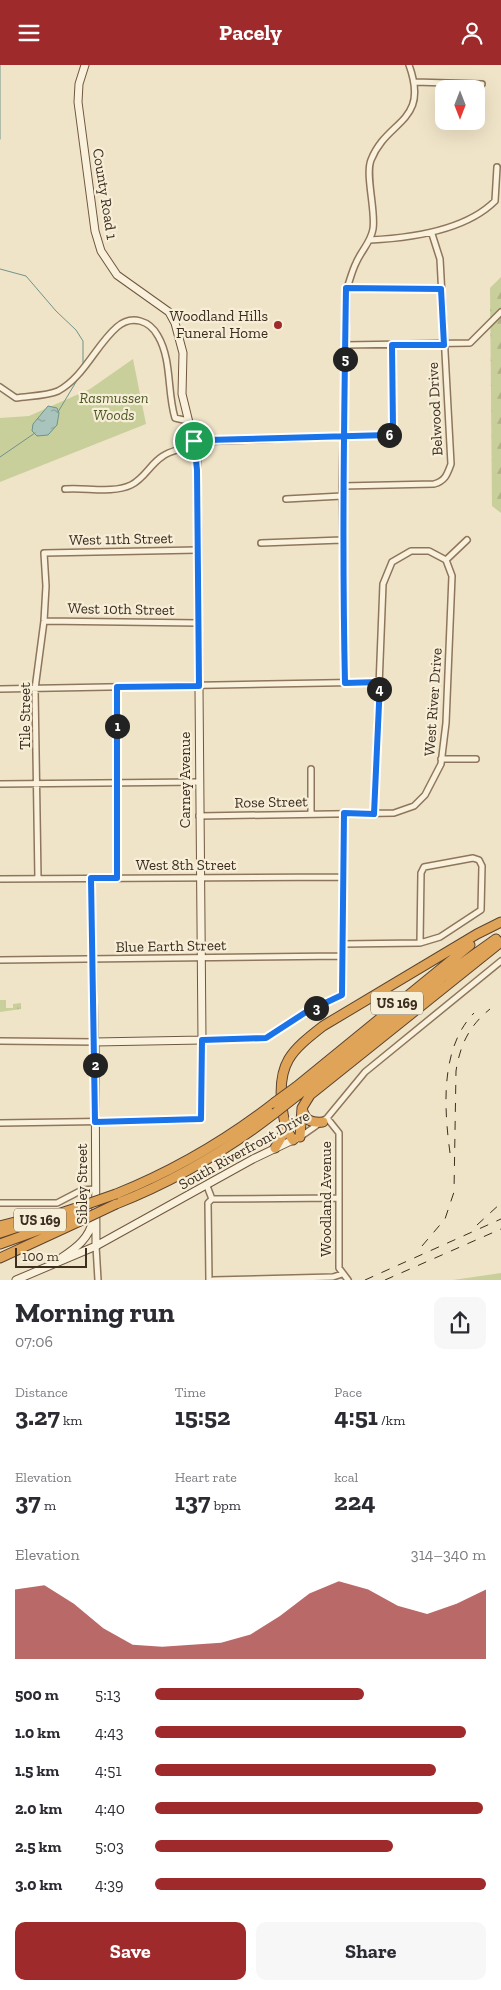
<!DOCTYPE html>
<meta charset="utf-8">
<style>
body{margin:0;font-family:"Zilla Slab",serif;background:#f7f7f7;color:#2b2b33;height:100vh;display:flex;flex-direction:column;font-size:19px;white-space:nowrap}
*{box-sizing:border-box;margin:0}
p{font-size:16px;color:#7c7c81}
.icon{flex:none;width:28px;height:28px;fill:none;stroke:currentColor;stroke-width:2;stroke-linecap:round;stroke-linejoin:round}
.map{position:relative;height:1215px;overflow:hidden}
.drawer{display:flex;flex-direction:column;background:#fff;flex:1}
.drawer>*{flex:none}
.needle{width:32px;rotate:180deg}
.fabs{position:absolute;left:435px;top:15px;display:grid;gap:10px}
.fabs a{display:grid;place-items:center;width:50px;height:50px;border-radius:10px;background:#fff;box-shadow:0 5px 20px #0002;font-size:25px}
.scale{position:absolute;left:15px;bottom:12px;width:72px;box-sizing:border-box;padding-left:5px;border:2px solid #3d2e20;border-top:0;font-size:14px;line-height:18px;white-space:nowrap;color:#3d2e20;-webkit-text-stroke:4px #f7eed8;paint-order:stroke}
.pin{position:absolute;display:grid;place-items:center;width:42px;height:42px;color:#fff;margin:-21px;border:2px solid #fff;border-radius:50%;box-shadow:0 1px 5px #0007}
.km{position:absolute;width:25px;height:25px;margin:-12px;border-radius:50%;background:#222;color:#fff;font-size:14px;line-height:25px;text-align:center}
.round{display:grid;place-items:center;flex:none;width:52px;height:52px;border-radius:10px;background:#f7f7f7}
.head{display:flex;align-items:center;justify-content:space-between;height:85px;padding:0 15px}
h1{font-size:28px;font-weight:700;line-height:38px}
.metrics{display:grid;grid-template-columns:repeat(3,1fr);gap:8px;height:85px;padding:5px 15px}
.metrics div{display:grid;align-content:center}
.metrics b{font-size:25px;font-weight:700}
.metrics small{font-size:14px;font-weight:400}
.metrics p{font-size:14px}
.chart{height:140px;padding:10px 15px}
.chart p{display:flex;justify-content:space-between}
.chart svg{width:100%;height:90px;margin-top:5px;fill:#9e2a2b;opacity:.7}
.primary-button{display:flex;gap:10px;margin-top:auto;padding:10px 15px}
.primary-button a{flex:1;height:58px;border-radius:10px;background:#9e2a2b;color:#fff;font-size:20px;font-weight:700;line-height:58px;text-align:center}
.primary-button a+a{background:#f7f7f7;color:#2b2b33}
ul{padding:0 15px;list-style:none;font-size:16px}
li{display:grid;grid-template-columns:80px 60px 1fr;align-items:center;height:38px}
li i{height:12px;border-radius:6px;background:#9e2a2b}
header{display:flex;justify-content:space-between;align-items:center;height:65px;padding:0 15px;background:#9e2a2b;color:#fff;font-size:22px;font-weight:700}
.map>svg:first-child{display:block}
.grass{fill:url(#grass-tufts)}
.forest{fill:url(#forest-firs)}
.park{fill:#c9cf9b}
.water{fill:url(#water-ripples);stroke:#6f938a}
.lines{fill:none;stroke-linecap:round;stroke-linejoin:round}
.stream{stroke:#6f938a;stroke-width:1}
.street-casing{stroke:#8d765c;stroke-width:8}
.secondary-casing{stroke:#6f573f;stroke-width:9}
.highway-casing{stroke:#5b4430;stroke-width:11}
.street{stroke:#faf1dc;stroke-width:5}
.secondary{stroke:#faf1dc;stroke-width:7}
.highway{stroke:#e0a458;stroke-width:9}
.rail{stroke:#3d2e20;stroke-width:1;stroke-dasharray:9 9;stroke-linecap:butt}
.highway-bridge-casing{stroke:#5b4430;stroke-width:11;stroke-linecap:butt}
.highway-bridge{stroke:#e0a458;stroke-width:9}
.route-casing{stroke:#fff;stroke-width:10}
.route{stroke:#1a73e8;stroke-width:6}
.poi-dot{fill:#9e2a2b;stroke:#f7eed8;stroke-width:2}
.labels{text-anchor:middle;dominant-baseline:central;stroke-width:4.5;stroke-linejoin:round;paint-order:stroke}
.shield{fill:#f7eed8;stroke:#756857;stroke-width:1}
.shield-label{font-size:14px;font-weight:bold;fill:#3d2e20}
.street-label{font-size:15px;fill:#3d2e20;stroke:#f7eed8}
.poi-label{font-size:15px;fill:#3d2e20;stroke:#f7eed8;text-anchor:end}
.park-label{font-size:15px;font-style:italic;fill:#4d5a26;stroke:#f7eed8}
</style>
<header><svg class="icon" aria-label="menu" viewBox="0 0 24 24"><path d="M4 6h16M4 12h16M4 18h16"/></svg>Pacely<svg class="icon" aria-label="person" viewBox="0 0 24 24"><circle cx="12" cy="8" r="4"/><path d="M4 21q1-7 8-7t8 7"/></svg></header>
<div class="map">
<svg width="501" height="1215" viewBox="0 0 501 1215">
<defs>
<pattern id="grass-tufts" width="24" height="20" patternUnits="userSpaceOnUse" patternTransform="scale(1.25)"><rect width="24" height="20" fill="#c9cf9b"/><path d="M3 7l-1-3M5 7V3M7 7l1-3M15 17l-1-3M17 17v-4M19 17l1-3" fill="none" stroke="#aeb285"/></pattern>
<pattern id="forest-firs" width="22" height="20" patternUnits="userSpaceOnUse" patternTransform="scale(1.25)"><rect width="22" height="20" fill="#c9cf9b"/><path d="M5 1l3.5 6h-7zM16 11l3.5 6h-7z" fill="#aeb285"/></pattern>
<pattern id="water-ripples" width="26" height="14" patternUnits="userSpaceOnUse" patternTransform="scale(1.25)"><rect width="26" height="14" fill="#a9c4bc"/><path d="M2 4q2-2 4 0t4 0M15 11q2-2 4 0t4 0" fill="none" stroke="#8ba098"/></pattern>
</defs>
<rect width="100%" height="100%" fill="#f0e4c8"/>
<!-- grass -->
<path class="grass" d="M0,935H6V943H13V939L21,938V944L0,947Z"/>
<!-- forest -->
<path class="forest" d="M501,212V448L492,441L490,223Z"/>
<!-- park -->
<path class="park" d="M133,294L146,359L0,417V353L29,351L90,324Z
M501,1208V1215H453Z"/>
<!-- water -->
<path class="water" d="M48,341L57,343L59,348L57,360L48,370L37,371L32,366L33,359Z"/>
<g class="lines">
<!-- stream -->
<path class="stream" d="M0,74V0
M0,204L26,211L56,246L76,265L83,276V301
M58,347L79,312
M0,392L35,368"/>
<defs>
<path id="street" d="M415,17L482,19
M370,175C411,173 465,166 495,136L497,102
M347,223L441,224
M345,280L470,278L501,247
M0,322L16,333C29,331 47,331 58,326C84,312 96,280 117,262C132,249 150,256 158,271C172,295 167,327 175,353L188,356
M342,421L434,419C445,416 447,410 451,399L440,194L432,169
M65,424C85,422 112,429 131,420C145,413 150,399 163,391C173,384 185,385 194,377L388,370L393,362L392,280
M286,434L342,431
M261,478L342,475
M446,495L467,475
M44,556L199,558
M345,618L342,421L347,223C350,215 352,206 356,198C361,186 371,177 373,164C376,146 365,110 371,95C387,54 430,58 409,0
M117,622V813
M0,624L379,617
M441,694H476
M0,719L199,717
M311,749V704
M199,751L394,748L414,741L425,730L441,699L446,658L452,511L446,495L429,486H411L392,497L383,519L374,749
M0,814L343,812
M38,814L35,624L44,556L46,521L44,488L198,485
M342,879L420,878L440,872L481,845L482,801L479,795L473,793L424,802L421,808L420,878
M0,895L342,891
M0,976L95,977L91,813
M327,1053L339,1068V1203L348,1215
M0,1058L197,1055L202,1051V975L266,973L306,947L342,930L344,748
M300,1072L327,1053L365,1007L501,896
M207,1121L212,1134L208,1138L209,1215
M212,1134L339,1133
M0,1138H57L82,1125L95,1124
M96,1181L98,1215
M213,1215L333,1212L342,1209"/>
<path id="secondary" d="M85,0L79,19L78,37L95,166L101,186L117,210L169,247L175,258L183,288L182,329L197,390L202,975L95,977L96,1181
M61,1193C76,1183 90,1173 93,1154
M16,1215L96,1181L253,1094L297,1073"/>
<path id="highway" d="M296,1022L470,880
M298,1030L444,911L496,874
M302,1043C305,1055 310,1058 323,1057
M300,1072L302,1043L310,1030L501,877
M293,1075C285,1065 284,1054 282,1042C277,998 291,986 323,961L477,869L501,857
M275,1083L283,1069L284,1060
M116,1129C173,1106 225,1076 274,1038
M116,1139C174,1116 226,1086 275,1048
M0,1161L27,1154
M0,1168L79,1142
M0,1179L75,1152
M0,1193L78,1157"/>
</defs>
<!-- street casing -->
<use href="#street" class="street-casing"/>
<!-- secondary casing -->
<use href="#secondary" class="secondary-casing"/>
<!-- highway casing -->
<use href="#highway" class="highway-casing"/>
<!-- street -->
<use href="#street" class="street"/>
<!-- secondary -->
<use href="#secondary" class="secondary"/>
<!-- highway -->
<use href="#highway" class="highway"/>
<!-- rail -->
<path class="rail" d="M450,1088C444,1043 440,983 474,948
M477,1160L501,1138
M422,1181L445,1154L454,1127L456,1006C460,980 469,961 490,944
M365,1215L501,1154
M385,1215L501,1164"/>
<defs>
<path id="highway-bridge" d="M274,1038L296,1022
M275,1048L298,1030
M79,1142L116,1129
M78,1157L116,1139"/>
</defs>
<!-- highway-bridge casing -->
<use href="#highway-bridge" class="highway-bridge-casing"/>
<!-- highway-bridge -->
<use href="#highway-bridge" class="highway-bridge"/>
</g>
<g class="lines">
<defs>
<path id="route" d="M194,376L197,405L199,621L117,622V813H91L95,1057L201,1054L202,975L266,973L306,947L342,930L344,748L374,749L380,617L345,618C342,486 344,355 346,223L441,224L444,280H392L393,362L388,370L207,375L194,376"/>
</defs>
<!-- route casing -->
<use href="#route" class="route-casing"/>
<!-- route -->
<use href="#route" class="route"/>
</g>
<!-- markers -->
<circle class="poi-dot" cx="278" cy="260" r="5"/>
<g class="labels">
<!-- shield labels -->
<g class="shield">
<rect x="371" y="926.5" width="52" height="23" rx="4"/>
<rect x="14" y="1143.5" width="52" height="23" rx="4"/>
</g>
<g class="shield-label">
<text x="397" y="938">US 169</text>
<text x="40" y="1155">US 169</text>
</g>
<!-- street labels -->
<g class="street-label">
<text transform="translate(105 129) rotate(81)">County Road 1</text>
<text transform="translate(435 344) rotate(-93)">Belwood Drive</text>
<text transform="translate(121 474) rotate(-1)">West 11th Street</text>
<text transform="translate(121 544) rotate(1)">West 10th Street</text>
<text transform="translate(433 637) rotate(-86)">West River Drive</text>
<text transform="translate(25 651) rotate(-90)">Tile Street</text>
<text transform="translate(185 715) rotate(-90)">Carney Avenue</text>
<text transform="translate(271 737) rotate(-1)">Rose Street</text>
<text x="186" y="800">West 8th Street</text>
<text transform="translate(171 881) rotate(-1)">Blue Earth Street</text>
<text transform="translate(244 1085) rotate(-29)">South Riverfront Drive</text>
<text transform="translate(82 1119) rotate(-90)">Sibley Street</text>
<text transform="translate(326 1134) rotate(-90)">Woodland Avenue</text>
</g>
<!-- poi labels -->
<g class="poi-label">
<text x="268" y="251">Woodland Hills<tspan x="268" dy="17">Funeral Home</tspan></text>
</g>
<!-- park labels -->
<g class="park-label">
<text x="114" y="333">Rasmussen<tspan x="114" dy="17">Woods</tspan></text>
</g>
</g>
</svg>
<div class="fabs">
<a><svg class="needle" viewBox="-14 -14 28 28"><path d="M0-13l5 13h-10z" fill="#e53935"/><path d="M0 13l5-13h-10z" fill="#7c7c81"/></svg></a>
</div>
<div class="scale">100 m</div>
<div class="pin" style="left:194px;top:376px;background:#1e9e55"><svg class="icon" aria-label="arrive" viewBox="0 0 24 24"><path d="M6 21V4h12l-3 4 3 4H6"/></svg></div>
<b class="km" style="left:117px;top:661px">1</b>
<b class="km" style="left:95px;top:1000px">2</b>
<b class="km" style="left:316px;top:943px">3</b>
<b class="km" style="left:379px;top:624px">4</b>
<b class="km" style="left:345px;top:294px">5</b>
<b class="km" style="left:389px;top:370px">6</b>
</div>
<section class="drawer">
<div class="head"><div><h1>Morning run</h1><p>07:06</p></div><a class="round"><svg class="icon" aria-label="share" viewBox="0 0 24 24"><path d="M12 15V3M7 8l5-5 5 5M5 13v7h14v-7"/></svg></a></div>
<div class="metrics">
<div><p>Distance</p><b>3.27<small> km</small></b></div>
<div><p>Time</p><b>15:52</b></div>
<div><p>Pace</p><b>4:51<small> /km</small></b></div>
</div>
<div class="metrics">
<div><p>Elevation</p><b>37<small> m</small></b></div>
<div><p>Heart rate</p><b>137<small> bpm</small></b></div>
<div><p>kcal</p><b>224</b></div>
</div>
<div class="chart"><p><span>Elevation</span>314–340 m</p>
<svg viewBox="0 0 160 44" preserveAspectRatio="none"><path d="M0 44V10L10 8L20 17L30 29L40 37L50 38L60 37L70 36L80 32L90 23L100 12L110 6L120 10L130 18L140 22L150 17L160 10V44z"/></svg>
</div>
<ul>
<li><b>500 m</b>5:13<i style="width:63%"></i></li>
<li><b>1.0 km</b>4:43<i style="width:94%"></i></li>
<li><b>1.5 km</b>4:51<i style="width:85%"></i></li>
<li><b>2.0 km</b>4:40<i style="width:99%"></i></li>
<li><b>2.5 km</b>5:03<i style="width:72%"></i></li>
<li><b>3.0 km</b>4:39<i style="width:100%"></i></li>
</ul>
<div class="primary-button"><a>Save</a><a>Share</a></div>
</section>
